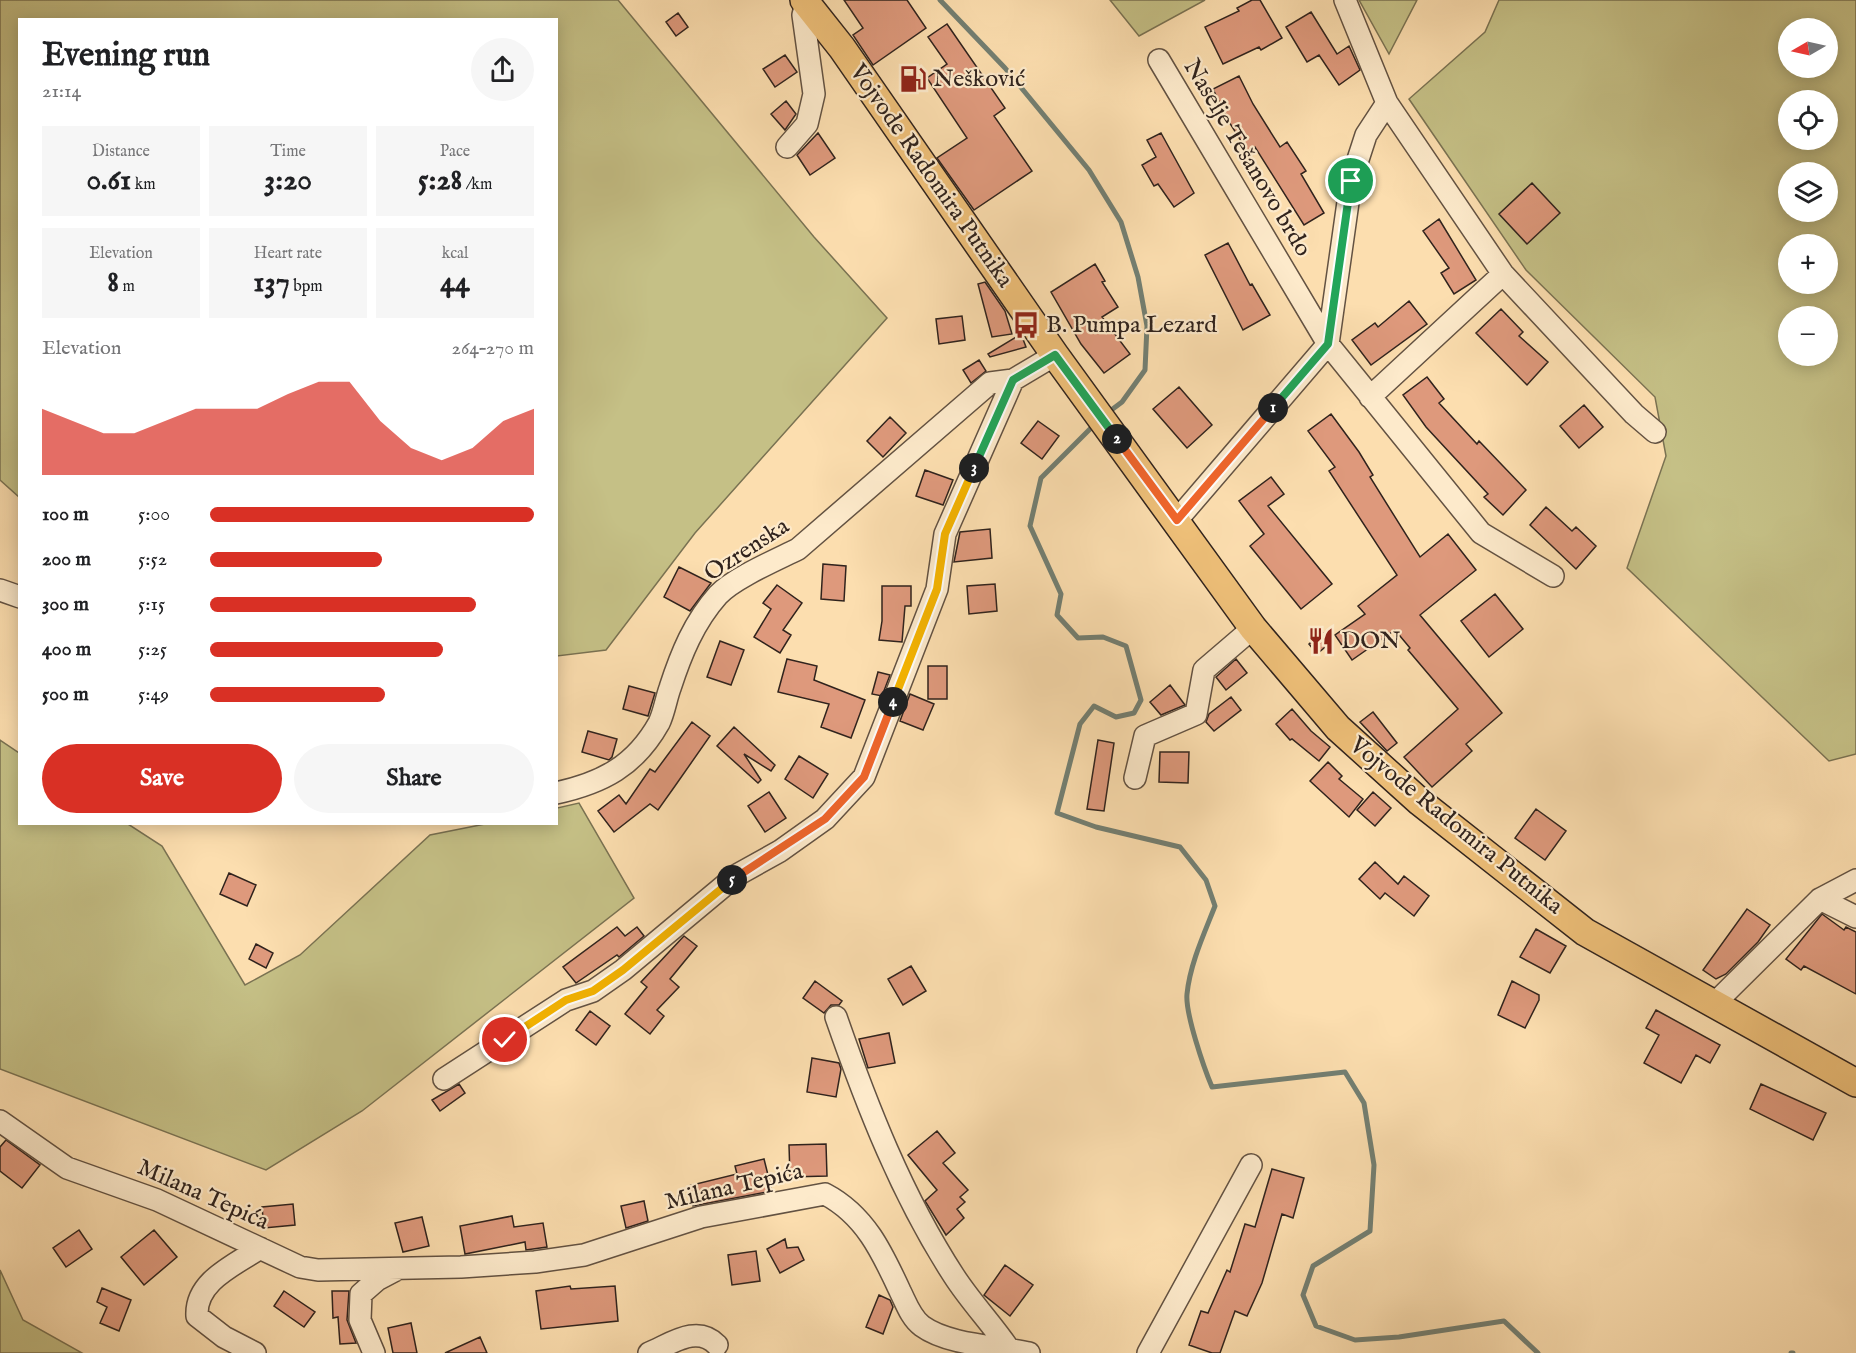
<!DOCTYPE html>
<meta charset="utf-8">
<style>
body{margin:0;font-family:"IM FELL English",serif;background:#f6f6f6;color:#202124;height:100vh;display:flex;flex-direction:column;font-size:22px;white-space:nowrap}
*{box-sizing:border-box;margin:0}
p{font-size:20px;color:#757577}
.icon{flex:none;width:33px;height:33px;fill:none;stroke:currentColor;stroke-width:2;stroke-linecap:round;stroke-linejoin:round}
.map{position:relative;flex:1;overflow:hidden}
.drawer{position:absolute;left:18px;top:18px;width:540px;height:807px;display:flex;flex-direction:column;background:#fff;border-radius:0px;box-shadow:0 3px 15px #0003}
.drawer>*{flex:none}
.needle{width:39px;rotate:261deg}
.fabs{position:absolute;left:1778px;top:18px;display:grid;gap:12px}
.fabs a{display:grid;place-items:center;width:60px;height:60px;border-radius:50%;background:#fff;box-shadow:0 3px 15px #0003;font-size:30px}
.pin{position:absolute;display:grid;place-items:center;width:51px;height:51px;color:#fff;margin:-26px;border:3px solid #fff;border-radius:50%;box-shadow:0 2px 6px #0007}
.km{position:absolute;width:30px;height:30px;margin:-15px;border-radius:50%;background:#222;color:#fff;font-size:16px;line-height:30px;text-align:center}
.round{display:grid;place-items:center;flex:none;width:63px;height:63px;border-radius:32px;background:#f6f6f6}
.headline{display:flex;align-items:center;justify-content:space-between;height:102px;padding:0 24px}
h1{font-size:33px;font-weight:800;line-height:45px}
.metrics{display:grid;grid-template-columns:repeat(3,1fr);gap:9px;height:102px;padding:6px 24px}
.metrics div{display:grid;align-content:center;border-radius:0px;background:#f6f6f6;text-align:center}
.metrics b{font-size:30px;font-weight:800}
.metrics small{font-size:16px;font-weight:400}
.metrics p{font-size:16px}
.chart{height:168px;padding:12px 24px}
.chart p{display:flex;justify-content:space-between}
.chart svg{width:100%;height:108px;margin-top:6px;fill:#d93025;opacity:.7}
.button{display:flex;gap:12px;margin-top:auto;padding:12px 24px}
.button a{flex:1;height:69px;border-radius:36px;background:#d93025;color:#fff;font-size:24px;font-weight:800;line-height:69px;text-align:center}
.button a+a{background:#f6f6f6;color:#202124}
ul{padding:0 24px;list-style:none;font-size:20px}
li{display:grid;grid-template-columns:96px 72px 1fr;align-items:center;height:45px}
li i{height:15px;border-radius:8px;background:#d93025}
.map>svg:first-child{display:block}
.green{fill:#c5c086;stroke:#7a7252;stroke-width:1.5;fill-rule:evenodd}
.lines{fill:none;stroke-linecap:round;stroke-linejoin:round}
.stream{stroke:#737f72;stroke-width:5}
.building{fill:#de997c;stroke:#30231d;stroke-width:1.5}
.minor-casing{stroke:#635242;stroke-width:24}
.major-casing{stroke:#30231d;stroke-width:30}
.minor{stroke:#fdeacb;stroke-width:21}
.major{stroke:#eebf78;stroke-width:27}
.split-1-casing{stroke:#fff;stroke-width:12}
.split-2-casing{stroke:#fff;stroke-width:12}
.split-3-casing{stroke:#fff;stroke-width:12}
.split-4-casing{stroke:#fff;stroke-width:12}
.split-5-casing{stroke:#fff;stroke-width:12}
.split-6-casing{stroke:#fff;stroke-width:12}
.split-1{stroke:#22a559;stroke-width:8}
.split-2{stroke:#f0652b;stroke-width:8}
.split-3{stroke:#22a559;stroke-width:8}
.split-4{stroke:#f5b400;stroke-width:8}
.split-5{stroke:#f0652b;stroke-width:8}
.split-6{stroke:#f5b400;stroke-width:8}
.labels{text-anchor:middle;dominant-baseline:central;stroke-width:4.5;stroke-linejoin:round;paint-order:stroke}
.poi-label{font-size:24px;fill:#30231d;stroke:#fdeacb;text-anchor:start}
.street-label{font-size:24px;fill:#30231d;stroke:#fdeacb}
</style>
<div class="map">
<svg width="1856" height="1353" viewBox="0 0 1856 1353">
<rect width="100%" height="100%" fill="#fcdeaf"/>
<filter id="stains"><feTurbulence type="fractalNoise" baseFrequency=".00333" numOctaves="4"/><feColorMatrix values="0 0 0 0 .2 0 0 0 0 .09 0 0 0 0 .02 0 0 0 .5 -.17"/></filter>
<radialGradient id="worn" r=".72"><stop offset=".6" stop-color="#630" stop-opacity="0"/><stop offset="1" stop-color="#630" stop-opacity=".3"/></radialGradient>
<!-- green -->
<path class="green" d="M0,0H618L814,237L887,318L695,533L606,650L557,656L556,20H20L19,497L0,480Z
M1110,0H1205L1139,36Z
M1359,0H1417L1389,54Z
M1499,0H1856V754L1829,761L1627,568L1666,456L1655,397L1526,270L1409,99L1485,32ZM1788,28H1827V68H1788ZM1788,100H1827V140H1788ZM1788,172H1827V212H1788ZM1788,244H1827V284H1788ZM1788,316H1827V356H1788Z
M0,740L19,753L20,824H128L162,846L245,985L300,955L430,835L485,824H556L557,808L579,803L634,898L362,1111L266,1170L0,1069Z
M0,1270L23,1320L82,1353H0Z"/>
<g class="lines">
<!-- stream -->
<path class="stream" d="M940,0L1005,68L1089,170L1121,222L1138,277L1147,326L1145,370L1122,402L1110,411
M1090,429L1041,478L1030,526L1061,594L1057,615L1078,638L1103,637L1126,646L1141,700L1134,713L1116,717L1094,706L1080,724L1057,813L1096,827L1180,847L1206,880L1215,906C1204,934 1190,964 1187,994C1185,1013 1204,1068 1212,1087L1345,1072L1364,1103L1374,1165L1370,1231L1313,1266L1303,1295L1316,1326L1355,1340L1399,1337L1504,1321L1538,1353
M1791,1353H1793"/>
</g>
<!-- building -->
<path class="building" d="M844,0H907L926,28L873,65L853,35L863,28Z
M1252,0H1260L1282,38L1261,50L1259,47L1223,64L1205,27L1239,11L1237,8Z
M1311,12L1337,54L1349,46L1360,70L1339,85L1319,55L1307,62L1286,27Z
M678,13L688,27L676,36L666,22Z
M947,24L1005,108L994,116L1032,171L974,210L937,158L967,138L927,78L947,64L928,37Z
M785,55L797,72L775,87L763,69Z
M1239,76L1253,104L1280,147L1287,142L1306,171L1301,174L1324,213L1304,225L1255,147L1248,152L1229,122L1213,89Z
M786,101L796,114L785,130L771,114Z
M818,133L835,158L810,175L797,155Z
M1161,133L1194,193L1174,207L1158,184L1154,186L1142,165L1156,157L1147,140Z
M1532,183L1560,213L1527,244L1499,214Z
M1439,219L1476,280L1454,294L1441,273L1449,268L1423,231Z
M1228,243L1250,285L1252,284L1270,315L1243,330L1205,255Z
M1095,264L1105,281L1102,282L1118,307L1102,317L1130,354L1104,373L1081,344L1051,292Z
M985,282L1005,311L1012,334L992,337L978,284Z
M1409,301L1427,324L1371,365L1352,340L1375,323L1378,327Z
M1501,309L1523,332L1519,336L1548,362L1527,385L1476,333Z
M962,316L965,340L939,344L936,319Z
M1021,334L1026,347L990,357L988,354Z
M979,360L986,371L971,383L963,370Z
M1427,377L1444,399L1439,403L1477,444L1479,441L1526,490L1503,515L1484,497L1488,494L1426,427L1403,395Z
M1179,387L1212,425L1187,448L1153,409Z
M1584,405L1603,427L1579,448L1560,426Z
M1331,414L1359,452L1373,475L1370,477L1420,557L1448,534L1476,570L1420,615L1502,713L1466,744L1472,751L1432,787L1404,757L1458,709L1408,650L1410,648L1395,630L1352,660L1335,635L1365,614L1358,606L1397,575L1329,471L1335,467L1308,431Z
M890,417L906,433L883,457L867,441Z
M1038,421L1059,436L1042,459L1021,443Z
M925,470L953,480L943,505L916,496Z
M1271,477L1284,494L1268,506L1332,584L1301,609L1250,546L1264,534L1239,501Z
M1546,507L1572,531L1576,527L1596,546L1576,569L1530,525Z
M990,529L992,558L954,562L960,532Z
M823,564L846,566L844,601L821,599Z
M679,567L711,583L690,611L664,597Z
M995,584L997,611L969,614L967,586Z
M777,585L802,603L783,630L791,635L780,653L754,637L771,609L763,603Z
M882,586H911V606H905L902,642L879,640L882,621Z
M1495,594L1523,629L1489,657L1461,621Z
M1322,632L1331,642L1317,654L1309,644Z
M720,641L744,650L731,685L707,677Z
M787,659L817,666L814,680L865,700L851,738L821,727L829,704L778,692Z
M1236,659L1247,673L1226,690L1216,677Z
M928,666H947V699H928Z
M878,672L890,675L882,696L872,694Z
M1170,685L1185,705L1161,715L1150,702Z
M629,686L655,693L648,716L623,709Z
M910,694L934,704L923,730L900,721Z
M1231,697L1241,710L1214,731L1206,722L1209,714Z
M1292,709L1311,731L1330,747L1319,761L1292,739L1290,740L1276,724Z
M1373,712L1397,743L1387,751L1360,722Z
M692,722L710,736L675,786L658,810L650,804L614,832L598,811L619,795L626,804L650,769L655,772Z
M734,727L775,765L771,771L744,754L761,780L758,783L717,746Z
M588,731L617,739L612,757L609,760L582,752Z
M1098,740L1114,743L1104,811L1087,809Z
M1160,752H1189L1188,783L1159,782Z
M799,756L828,774L813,798L785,779Z
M1328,762L1342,776L1339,779L1363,799L1349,817L1310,781Z
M769,792L786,818L765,832L748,806Z
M1373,792L1391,808L1375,826L1357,810Z
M1536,809L1566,831L1545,860L1515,838Z
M1375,862L1398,884L1404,876L1429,896L1414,916L1385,893L1380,899L1359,879Z
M229,873L256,885L247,906L220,894Z
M1747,909L1770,925L1758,942L1726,974L1716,979L1703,970Z
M1822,914L1844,930L1846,927L1856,932V994L1804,966L1801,970L1786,959Z
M617,927L625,936L637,927L644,936L619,957L617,955L576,983L563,967Z
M1536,929L1566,946L1550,973L1520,957Z
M684,936L697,946L670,979L679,987L657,1010L664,1016L650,1034L625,1014L647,987L641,982Z
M256,944L273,953L266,968L249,959Z
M911,966L926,991L903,1005L888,979Z
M815,981L842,1001L839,1005H831L824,1013L803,998Z
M1512,981L1539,995V1000L1525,1028L1498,1015Z
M1656,1010L1720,1045L1710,1063L1696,1055L1681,1083L1644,1063L1659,1035L1646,1028Z
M590,1011L610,1026L596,1045L576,1030Z
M889,1033L895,1063L868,1068L859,1039Z
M812,1058L839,1063L841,1069L836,1097L807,1092Z
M459,1084L465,1093L440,1111L432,1100Z
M1761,1084L1826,1113L1813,1140L1750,1109Z
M937,1131L955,1153L943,1163L968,1190L960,1197L965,1202L957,1209L964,1218L946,1235L925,1201L937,1190L908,1155Z
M6,1140L40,1165L22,1188L0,1171V1147Z
M826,1144L827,1176L790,1177L789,1145Z
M764,1159L772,1191L693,1206L688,1186L737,1174L735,1166Z
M1272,1169L1304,1178L1293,1218L1282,1214L1262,1283L1247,1316L1235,1311L1220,1353H1212L1189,1345L1201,1311L1208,1313L1227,1270L1230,1272L1245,1224L1255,1227Z
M644,1201L648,1221L626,1228L621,1206Z
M293,1204L295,1225L264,1228L262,1207Z
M512,1216L514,1227L543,1223L547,1247L526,1250L525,1242L465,1254L460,1226Z
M422,1217L429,1246L403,1252L395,1223Z
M79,1230L92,1249L66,1267L53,1248Z
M154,1230L177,1257L144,1285L121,1257Z
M785,1239L787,1248L798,1247L804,1260L780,1273L767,1249Z
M756,1251L760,1281L732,1285L728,1255Z
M1005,1265L1033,1285L1010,1316L984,1295Z
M570,1286L571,1289L615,1286L618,1321L541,1329L536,1291Z
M102,1288L131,1300L119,1331L100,1323L107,1307L97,1302Z
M284,1291L315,1312L304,1327L274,1306Z
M332,1291H349L347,1320L356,1343L340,1344L338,1317L333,1318Z
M879,1295L890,1300L893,1307L883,1334L866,1327Z
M411,1323L417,1353H393L388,1328Z
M480,1337L487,1353H445Z"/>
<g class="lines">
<defs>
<path id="minor" d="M1345,0L1387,103
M1159,60L1328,344L1177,520
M787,147L807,124L814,94L803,15L806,3
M1370,397L1503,274
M1553,576L1481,533L1328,344L1351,181L1366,135L1387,103L1503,274L1634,414L1655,432
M0,590L20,597
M1135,778L1145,736L1196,714L1204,670L1253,628
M556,793C602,783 635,766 659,723C664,713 666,699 670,688C681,654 694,622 718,595C734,578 776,560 798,549L990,383L1013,380
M1820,899L1856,917
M1715,1003L1820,899L1856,880
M836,1017C867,1106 902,1196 954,1276C970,1301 992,1324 1009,1349
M444,1079L566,1000L593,991L623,970L737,875L780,851L825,819L864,777L937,589L945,534L1013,380L1055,355
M0,1121L67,1168L157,1200L300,1267L318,1270L461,1267L535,1262L584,1255L701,1217L825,1194C865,1215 882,1252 900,1291C906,1303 911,1318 922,1326C948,1345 997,1346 1029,1353
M255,1353L224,1337L197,1316C195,1281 235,1265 260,1248
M374,1353L360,1320L361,1294L377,1280L396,1270
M649,1353C671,1344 697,1324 717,1345
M1148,1353L1251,1165"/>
<path id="major" d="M804,0L842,48L1055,355L1253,628L1338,728L1420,802L1585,932L1856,1083"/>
</defs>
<!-- minor casing -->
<use href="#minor" class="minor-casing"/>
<!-- major casing -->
<use href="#major" class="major-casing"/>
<!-- minor -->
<use href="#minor" class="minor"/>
<!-- major -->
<use href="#major" class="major"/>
</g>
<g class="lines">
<defs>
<path id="split-1" d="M1273,408L1328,344L1351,181"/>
<path id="split-2" d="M1117,439L1177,520L1273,408"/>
<path id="split-3" d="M974,468L1013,380L1055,355L1117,439"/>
<path id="split-4" d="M893,702L937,589L945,534L974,468"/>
<path id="split-5" d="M732,880L825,819L864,777L893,702"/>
<path id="split-6" d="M505,1040L566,1000L593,991L623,970L732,880"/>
</defs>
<!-- split-1 casing -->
<use href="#split-1" class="split-1-casing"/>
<!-- split-2 casing -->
<use href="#split-2" class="split-2-casing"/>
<!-- split-3 casing -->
<use href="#split-3" class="split-3-casing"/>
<!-- split-4 casing -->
<use href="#split-4" class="split-4-casing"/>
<!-- split-5 casing -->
<use href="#split-5" class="split-5-casing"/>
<!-- split-6 casing -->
<use href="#split-6" class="split-6-casing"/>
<!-- split-1 -->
<use href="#split-1" class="split-1"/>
<!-- split-2 -->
<use href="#split-2" class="split-2"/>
<!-- split-3 -->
<use href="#split-3" class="split-3"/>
<!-- split-4 -->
<use href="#split-4" class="split-4"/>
<!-- split-5 -->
<use href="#split-5" class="split-5"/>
<!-- split-6 -->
<use href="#split-6" class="split-6"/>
</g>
<!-- icons -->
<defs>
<symbol id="fuel-bare" viewBox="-9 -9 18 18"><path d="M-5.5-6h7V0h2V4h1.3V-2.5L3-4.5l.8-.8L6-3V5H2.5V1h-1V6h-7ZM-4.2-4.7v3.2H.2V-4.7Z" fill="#8f2418" stroke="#fdeacb" stroke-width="2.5" paint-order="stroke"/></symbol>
<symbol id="bus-bare" viewBox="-9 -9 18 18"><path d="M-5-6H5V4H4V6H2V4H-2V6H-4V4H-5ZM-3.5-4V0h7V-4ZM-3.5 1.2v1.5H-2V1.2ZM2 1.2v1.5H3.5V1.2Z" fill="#8f2418" stroke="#fdeacb" stroke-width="2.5" paint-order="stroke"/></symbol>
<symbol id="restaurant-bare" viewBox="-9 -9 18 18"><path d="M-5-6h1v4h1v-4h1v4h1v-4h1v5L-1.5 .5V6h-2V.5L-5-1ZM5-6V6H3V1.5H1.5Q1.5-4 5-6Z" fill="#8f2418" stroke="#fdeacb" stroke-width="2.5" paint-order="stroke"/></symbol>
</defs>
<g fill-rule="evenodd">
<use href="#fuel-bare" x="894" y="60" width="38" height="38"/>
<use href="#bus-bare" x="1007" y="306" width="38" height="38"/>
<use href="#restaurant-bare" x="1302" y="622" width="38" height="38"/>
</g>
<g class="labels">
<!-- poi labels -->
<g class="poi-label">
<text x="933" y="79">Nešković</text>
<text x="1046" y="325">B. Pumpa Lezard</text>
<text x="1341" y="641">DON</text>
</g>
<!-- street labels -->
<g class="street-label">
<text transform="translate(1247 158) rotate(59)">Naselje Tešanovo brdo</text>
<text transform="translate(931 176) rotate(55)">Vojvode Radomira Putnika</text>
<text transform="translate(747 550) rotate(-33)">Ozrenska</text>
<text transform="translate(1456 826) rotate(39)">Vojvode Radomira Putnika</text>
<text transform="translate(734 1187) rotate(-13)">Milana Tepića</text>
<text transform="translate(203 1195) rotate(24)">Milana Tepića</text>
</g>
</g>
<rect width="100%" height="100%" filter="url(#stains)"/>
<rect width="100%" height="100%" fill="url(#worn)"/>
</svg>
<div class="fabs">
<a><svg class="needle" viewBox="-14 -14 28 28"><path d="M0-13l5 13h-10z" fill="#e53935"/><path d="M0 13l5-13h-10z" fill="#757577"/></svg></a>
<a><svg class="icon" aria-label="locate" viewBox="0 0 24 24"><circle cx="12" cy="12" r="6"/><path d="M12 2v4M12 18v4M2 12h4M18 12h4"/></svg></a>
<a><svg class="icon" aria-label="layers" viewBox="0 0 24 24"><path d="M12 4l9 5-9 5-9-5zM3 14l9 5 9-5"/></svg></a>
<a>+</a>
<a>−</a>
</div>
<div class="pin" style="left:1351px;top:181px;background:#1e9e55"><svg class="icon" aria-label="arrive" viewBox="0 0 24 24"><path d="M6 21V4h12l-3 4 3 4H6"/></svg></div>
<div class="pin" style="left:505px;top:1040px;background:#d93025"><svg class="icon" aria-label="check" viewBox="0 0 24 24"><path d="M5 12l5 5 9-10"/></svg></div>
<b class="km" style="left:1273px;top:408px">1</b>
<b class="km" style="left:1117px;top:439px">2</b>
<b class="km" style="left:974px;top:468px">3</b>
<b class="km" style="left:893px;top:702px">4</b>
<b class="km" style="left:732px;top:880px">5</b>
<section class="drawer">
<div class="headline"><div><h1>Evening run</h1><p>21:14</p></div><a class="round"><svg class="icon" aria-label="share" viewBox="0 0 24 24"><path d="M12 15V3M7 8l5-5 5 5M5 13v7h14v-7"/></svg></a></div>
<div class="metrics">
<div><p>Distance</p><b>0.61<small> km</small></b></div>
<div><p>Time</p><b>3:20</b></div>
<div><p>Pace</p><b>5:28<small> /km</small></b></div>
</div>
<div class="metrics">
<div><p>Elevation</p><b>8<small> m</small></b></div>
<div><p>Heart rate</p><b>137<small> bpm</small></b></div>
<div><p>kcal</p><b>44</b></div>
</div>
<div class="chart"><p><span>Elevation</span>264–270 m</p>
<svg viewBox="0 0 160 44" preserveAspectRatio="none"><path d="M0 44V17L10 22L20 27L30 27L40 22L50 17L60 17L70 17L80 11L90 6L100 6L110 22L120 33L130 38L140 33L150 22L160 17V44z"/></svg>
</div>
<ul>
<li><b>100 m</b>5:00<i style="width:100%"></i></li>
<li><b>200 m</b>5:52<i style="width:53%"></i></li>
<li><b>300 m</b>5:15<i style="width:82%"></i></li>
<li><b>400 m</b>5:25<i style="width:72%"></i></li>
<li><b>500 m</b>5:49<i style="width:54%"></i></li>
</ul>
<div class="button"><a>Save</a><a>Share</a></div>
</section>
</div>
